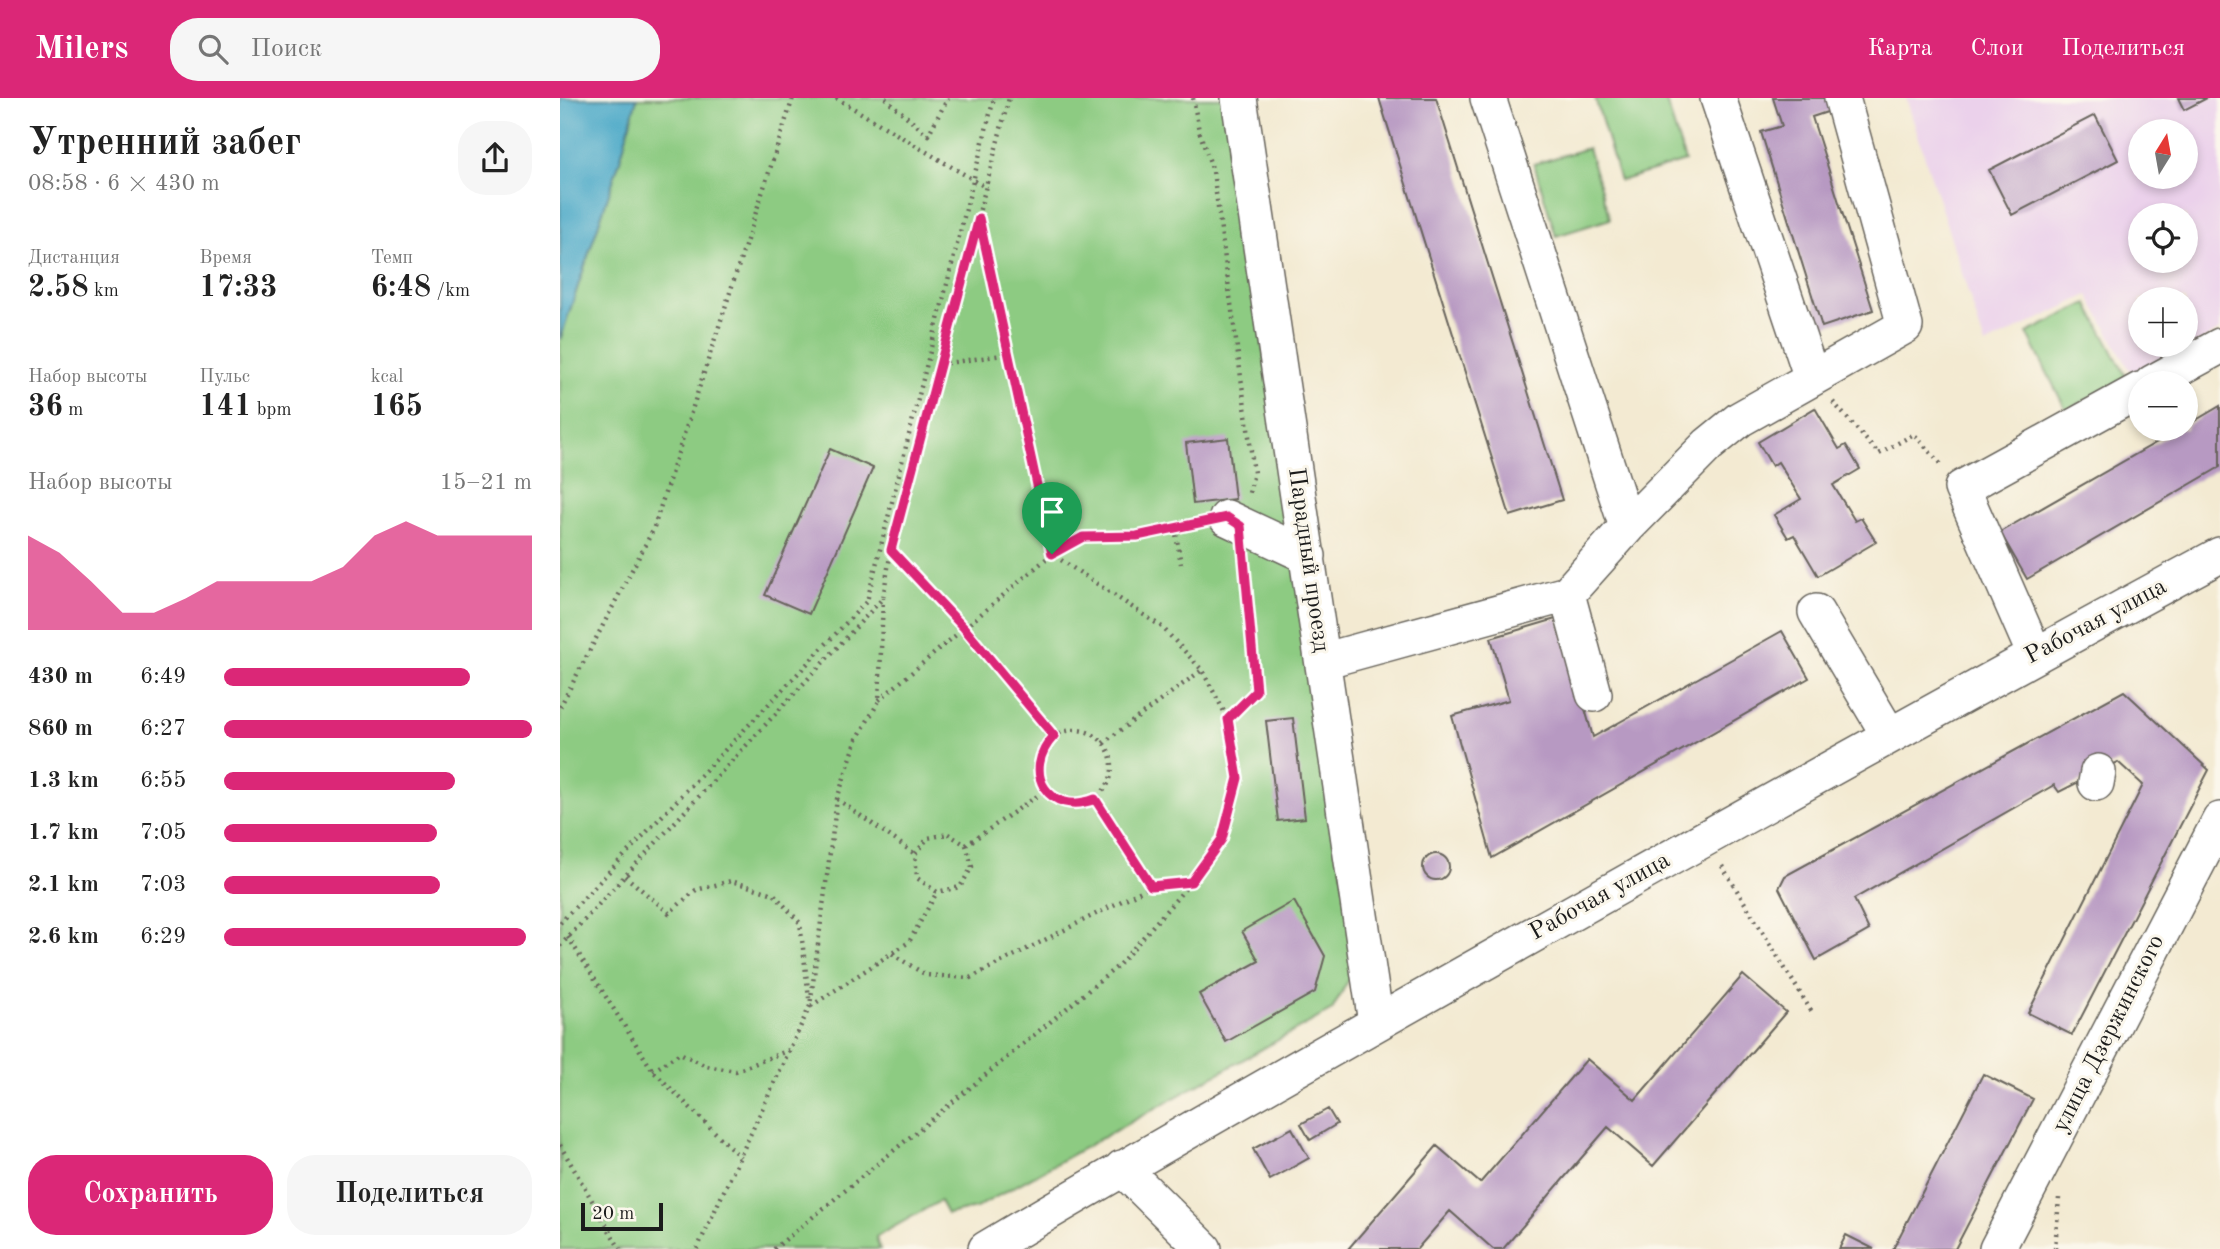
<!DOCTYPE html>
<html lang="ru">
<meta charset="utf-8">
<style>
body{margin:0;font-family:"Old Standard TT",serif;background:#f6f6f6;color:#222;height:100vh;display:flex;flex-direction:column;font-size:26px;white-space:nowrap}
*{box-sizing:border-box;margin:0}
p{font-size:23px;color:#767676}
.icon{flex:none;width:38px;height:38px;fill:none;stroke:currentColor;stroke-width:2;stroke-linecap:round;stroke-linejoin:round}
.map{position:relative;flex:1;overflow:hidden}
.details{display:flex;flex-direction:column;background:#fff;width:560px}
.details>*{flex:none}
.needle{width:46px;rotate:11deg}
.controls{position:absolute;left:1568px;top:21px;display:grid;gap:14px}
.controls a{display:grid;place-items:center;width:70px;height:70px;border-radius:50%;background:#fff;box-shadow:0 4px 10px #0003;font-size:35px}
.scale{position:absolute;left:21px;bottom:18px;width:82px;box-sizing:border-box;padding-left:7px;border:4px solid #1c1c1c;border-top:0;font-size:19px;line-height:24px;white-space:nowrap;color:#1c1c1c;-webkit-text-stroke:5px #fbf7ec;paint-order:stroke}
.pin{position:absolute;display:grid;place-items:center;width:60px;height:60px;color:#fff;margin:-72px -30px;border-radius:50% 50% 50% 0;rotate:-45deg;box-shadow:0 0 7px #0007}
.pin .icon{rotate:45deg}
.round{display:grid;place-items:center;flex:none;width:74px;height:74px;border-radius:28px;background:#f6f6f6}
.headline{display:flex;align-items:center;justify-content:space-between;height:119px;padding:0 28px}
h1{font-size:38px;font-weight:800;line-height:52px}
.metrics{display:grid;grid-template-columns:repeat(3,1fr);gap:10px;height:119px;padding:7px 28px}
.metrics div{display:grid;align-content:center}
.metrics b{font-size:30px;font-weight:800}
.metrics small{font-size:19px;font-weight:400}
.metrics p{font-size:19px}
.chart{height:196px;padding:14px 28px}
.chart p{display:flex;justify-content:space-between}
.chart svg{width:100%;height:126px;margin-top:7px;fill:#db2777;opacity:.7}
.button{display:flex;gap:14px;margin-top:auto;padding:14px 28px}
.button a{flex:1;height:80px;border-radius:28px;background:#db2777;color:#fff;font-size:28px;font-weight:800;line-height:80px;text-align:center}
.button a+a{background:#f6f6f6;color:#222}
ul{padding:0 28px;list-style:none;font-size:23px}
li{display:grid;grid-template-columns:112px 84px 1fr;align-items:center;height:52px}
li i{height:18px;border-radius:9px;background:#db2777}
header{display:flex;align-items:center;gap:42px;box-sizing:border-box;height:98px;padding:0 35px;background:#db2777;color:#fff}
header strong{font-size:33px}
nav{display:flex;gap:38px;margin-inline-start:auto;font-size:24px}
.search{width:490px;height:63px;background:#f6f6f6;display:flex;align-items:center;gap:18px;box-sizing:border-box;padding:0 24px;border-radius:28px;color:#767676;font-size:26px}
main{display:flex;flex:1;min-height:0}
.map>svg:first-child{display:block}
.built{fill:#ebd1eb;fill-rule:evenodd}
.green{fill:#8dcb82;stroke:#54744f;stroke-width:2}
.water{fill:#48a8c7;stroke:#326272;stroke-width:2}
.building{fill:#b799c2}
.lines{fill:none;stroke-linecap:round;stroke-linejoin:round}
.minor-casing{stroke:#67645c;stroke-width:38}
.path{stroke:#67645c;stroke-width:4.5;stroke-dasharray:2 5;stroke-linecap:butt}
.minor{stroke:#fff;stroke-width:35}
.route-casing{stroke:#fff;stroke-width:14}
.route{stroke:#db2777;stroke-width:9}
.labels{text-anchor:middle;dominant-baseline:central;stroke-width:6;stroke-linejoin:round;paint-order:stroke}
.street-label{font-size:24px;fill:#1c1c1c;stroke:#fbf7ec}
</style>
<header>
<strong>Milers</strong>
<div class="search"><svg class="icon" aria-label="search" viewBox="0 0 24 24"><circle cx="10" cy="10" r="6"/><path d="M15 15l6 6"/></svg>Поиск</div>
<nav><a>Карта</a><a>Слои</a><a>Поделиться</a></nav>
</header>
<main>
<section class="details">
<div class="headline"><div><h1>Утренний забег</h1><p>08:58 · 6 × 430 m</p></div><a class="round"><svg class="icon" aria-label="share" viewBox="0 0 24 24"><path d="M12 15V3M7 8l5-5 5 5M5 13v7h14v-7"/></svg></a></div>
<div class="metrics">
<div><p>Дистанция</p><b>2.58<small> km</small></b></div>
<div><p>Время</p><b>17:33</b></div>
<div><p>Темп</p><b>6:48<small> /km</small></b></div>
</div>
<div class="metrics">
<div><p>Набор высоты</p><b>36<small> m</small></b></div>
<div><p>Пульс</p><b>141<small> bpm</small></b></div>
<div><p>kcal</p><b>165</b></div>
</div>
<div class="chart"><p><span>Набор высоты</span>15–21 m</p>
<svg viewBox="0 0 160 44" preserveAspectRatio="none"><path d="M0 44V11L10 17L20 27L30 38L40 38L50 33L60 27L70 27L80 27L90 27L100 22L110 11L120 6L130 11L140 11L150 11L160 11V44z"/></svg>
</div>
<ul>
<li><b>430 m</b>6:49<i style="width:80%"></i></li>
<li><b>860 m</b>6:27<i style="width:100%"></i></li>
<li><b>1.3 km</b>6:55<i style="width:75%"></i></li>
<li><b>1.7 km</b>7:05<i style="width:69%"></i></li>
<li><b>2.1 km</b>7:03<i style="width:70%"></i></li>
<li><b>2.6 km</b>6:29<i style="width:98%"></i></li>
</ul>
<div class="button"><a>Сохранить</a><a>Поделиться</a></div>
</section>
<div class="map">
<svg width="1660" height="1151" viewBox="0 0 1660 1151">
<rect width="100%" height="100%" fill="#fbf7ec"/>
<filter id="ink" filterUnits="userSpaceOnUse"><feTurbulence type="fractalNoise" baseFrequency=".0143" numOctaves="2"/><feDisplacementMap in="SourceGraphic" scale="14" xChannelSelector="R" yChannelSelector="G"/><feConvolveMatrix kernelMatrix="1 2 1 2 8 2 1 2 1" color-interpolation-filters="sRGB"/></filter>
<filter id="wash" filterUnits="userSpaceOnUse"><feTurbulence type="fractalNoise" baseFrequency=".00686" numOctaves="4" result="noise"/><feDisplacementMap in="SourceGraphic" scale="28" xChannelSelector="R" yChannelSelector="G"/><feGaussianBlur stdDeviation="1.57" result="paint"/><feColorMatrix in="noise" values="0 0 0 0 0 0 0 0 0 0 0 0 0 0 0 0 0 1.4 0 .05"/><feComposite in="paint" operator="in"/></filter>
<g filter="url(#wash)">
<rect width="100%" height="100%" fill="#f3ead2"/>
<!-- built -->
<path class="built" d="M1346,0H1660V232L1574,280L1528,197L1425,247ZM1580,33H1626V79H1580ZM1580,117H1626V163H1580ZM1580,201H1626V247H1580Z"/>
<!-- green -->
<path class="green" d="M77,0H666L796,868L772,912L416,1110L387,1116L380,1103L316,1139L320,1151H0V242L60,62Z
M1035,0H1105L1125,63L1060,83Z
M1028,50L1050,121L996,138L974,66Z
M1527,205L1568,282L1506,312L1467,235Z"/>
<!-- water -->
<path class="water" d="M0,0H77L60,62L0,242Z"/>
<g id="blocks">
<!-- building -->
<path class="building" d="M819,0H876L1002,402L950,418Z
M1213,0H1269L1273,12L1252,19L1313,212L1262,229L1201,34L1222,28Z
M1618,0H1647L1624,12Z
M1535,17L1558,62L1452,117L1429,72Z
M1660,308V369L1467,481L1440,434L1620,331H1626V328Z
M1255,310L1279,351L1286,347L1300,371L1273,387L1295,423L1301,420L1316,444L1258,478L1234,437L1228,440L1214,417L1241,401L1218,364L1212,368L1198,344Z
M668,340L675,401L633,406L626,345Z
M270,351L313,370L249,516L205,497Z
M999,520L1033,639L1222,533L1249,580L932,760L892,618L949,602L931,540Z
M1564,593L1649,672L1512,937L1468,915L1583,687L1558,664L1499,694L1494,687L1294,801L1309,832L1256,862L1219,790L1225,778Z
M733,620L745,720L718,723L706,623Z
M863 769a13 13 0 1 1 26 0a13 13 0 1 1-26 0Z
M734,803L765,858L755,894L666,944L639,896L699,863L682,833Z
M1183,877L1226,914L1093,1068L1048,1029L943,1151H933L890,1113L857,1151H788L877,1048L920,1085L1027,961L1075,1002Z
M1423,976L1473,1001L1395,1151H1333Z
M768,1011L777,1026L750,1042L741,1026Z
M732,1030L749,1060L710,1082L693,1051Z
M1286,1137L1314,1151H1279Z"/>
</g>
</g>
<g filter="url(#ink)">
<use href="#blocks" fill-opacity="0" stroke="#67645c" stroke-width="2"/>
<g class="lines">
<defs>
<path id="minor" d="M679,0L816,925
M928,0L1067,429
M1158,0L1252,280
M1592,285L1660,248
M667,420L748,458
M1007,496L1034,596
M1256,514L1329,637
M1475,557L1402,390L1580,292
M763,563L1007,496L1067,429L1148,347L1180,321L1345,228L1282,0
M1536,685L1538,674
M562,1070L644,1151
M426,1151C628,1031 832,916 1037,801C1244,685 1451,570 1660,457
M1437,1151L1660,722"/>
</defs>
<!-- minor casing -->
<use href="#minor" class="minor-casing"/>
<!-- path -->
<path class="path" d="M276,0L427,90
M325,0L368,37L388,0
M633,0L639,33L653,73L694,375L688,399
M380,266L449,256
M1273,304L1319,356L1354,336L1383,369
M615,430L621,466
M331,452L404,530L494,638
M319,602L492,456L523,439L577,438L640,425
M0,609L93,432L233,0
M668,621L696,593L684,463
M478 669a37 37 0 1 1 74 0a37 37 0 1 1-74 0Z
M543,645L642,572
M277,701L355,756
M535,701L591,788
M388,736L406,747L412,769L400,789L377,794L357,780L355,756L368,740Z
M406,747L486,692
M1162,768L1253,916
M65,778L109,815L136,792L171,783L214,796L240,825L249,900
M0,825L307,503L434,0
M8,839L93,973L180,1059
M0,848L323,500L331,452L449,0
M332,856L366,877L410,880L591,788L631,784
M251,908L349,844L377,794
M93,973L120,955L146,968L176,973L229,952
M0,1047L60,1151
M137,1151L250,908L277,701L297,641L319,603L323,500
M214,1151L558,868L631,784L662,741L678,680L668,621L642,572L602,529L492,456L419,120
M1495,1151L1499,1100"/>
<!-- minor -->
<use href="#minor" class="minor"/>
</g>
</g>
<g class="lines" filter="url(#ink)">
<defs>
<path id="route" d="M419,120L492,456L523,439L577,438L667,419L681,428L696,593L668,621L678,680L662,741L631,784L591,788L535,701C489,719 460,674 494,638L404,530L331,452Z"/>
</defs>
<!-- route casing -->
<use href="#route" class="route-casing"/>
<!-- route -->
<use href="#route" class="route"/>
</g>
<g class="labels">
<!-- street labels -->
<g class="street-label">
<text transform="translate(748 462) rotate(82)">Парадный проезд</text>
<text transform="translate(1536 524) rotate(-28)">Рабочая улица</text>
<text transform="translate(1040 799) rotate(-29)">Рабочая улица</text>
<text transform="translate(1549 936) rotate(-63)">улица Дзержинского</text>
</g>
</g>
</svg>
<div class="controls">
<a><svg class="needle" viewBox="-14 -14 28 28"><path d="M0-13l5 13h-10z" fill="#e53935"/><path d="M0 13l5-13h-10z" fill="#767676"/></svg></a>
<a><svg class="icon" aria-label="locate" viewBox="0 0 24 24"><circle cx="12" cy="12" r="6"/><path d="M12 2v4M12 18v4M2 12h4M18 12h4"/></svg></a>
<a>+</a>
<a>−</a>
</div>
<div class="scale">20 m</div>
<div class="pin" style="left:492px;top:456px;background:#1e9e55"><svg class="icon" aria-label="arrive" viewBox="0 0 24 24"><path d="M6 21V4h12l-3 4 3 4H6"/></svg></div>
</div>
</main>
